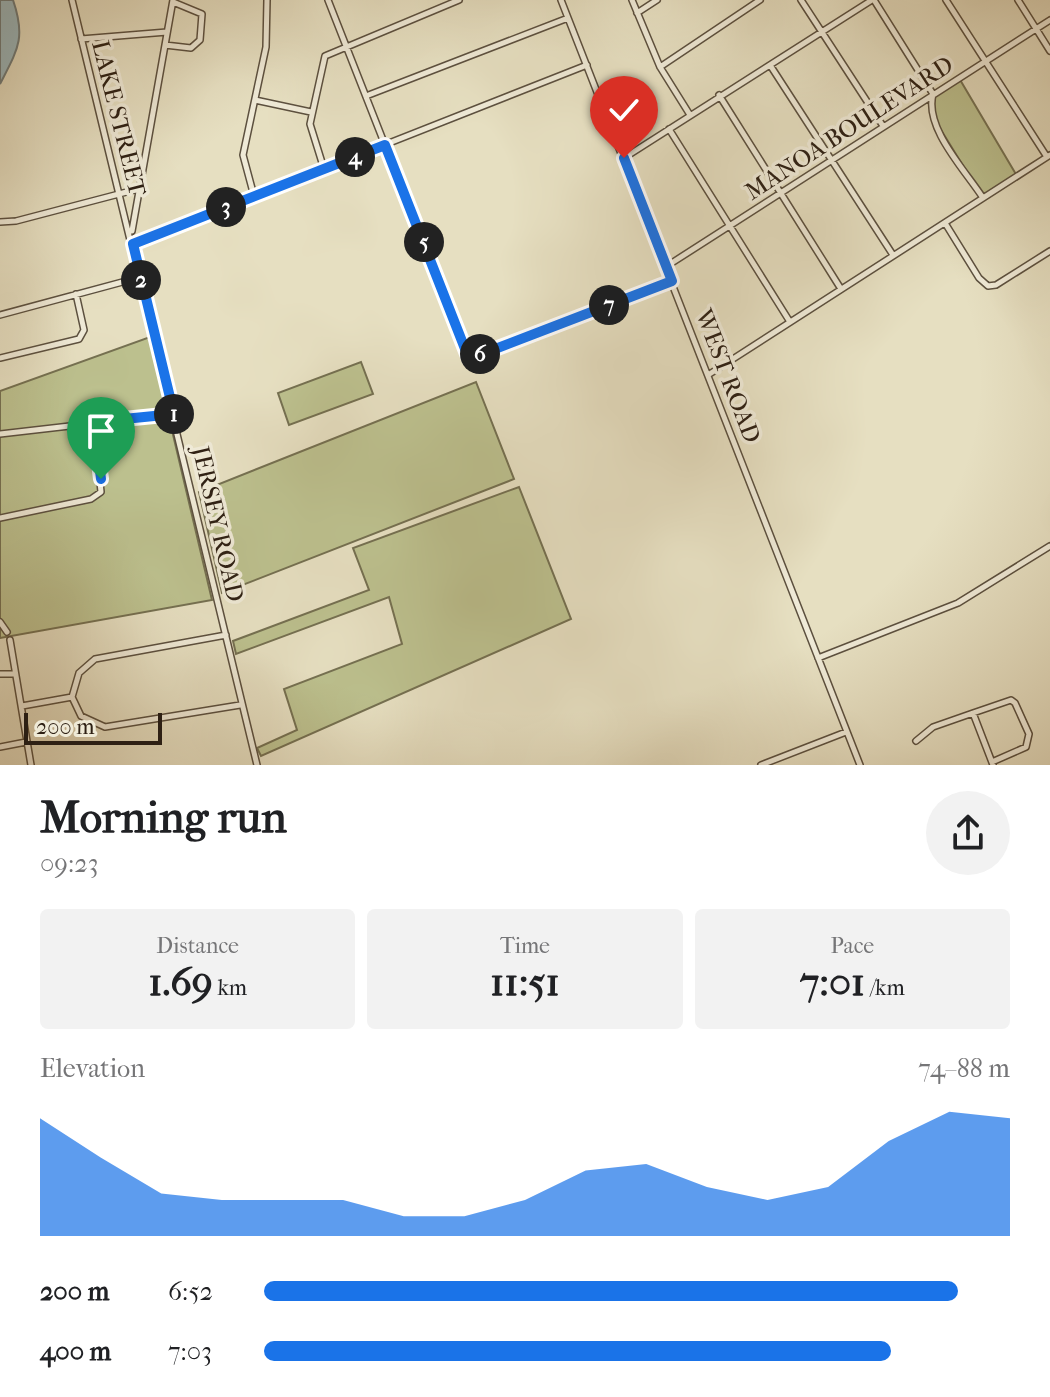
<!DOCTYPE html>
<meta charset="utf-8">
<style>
body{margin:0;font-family:"IM FELL French Canon",serif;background:#f2f2f2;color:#202124;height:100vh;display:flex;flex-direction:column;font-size:30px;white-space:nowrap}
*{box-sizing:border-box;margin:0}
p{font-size:26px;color:#757577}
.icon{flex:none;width:44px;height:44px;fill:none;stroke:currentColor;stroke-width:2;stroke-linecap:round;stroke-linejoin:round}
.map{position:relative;height:765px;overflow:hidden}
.panel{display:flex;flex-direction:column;background:#fff;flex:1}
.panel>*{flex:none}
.scale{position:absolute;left:24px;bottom:20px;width:138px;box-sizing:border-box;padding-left:8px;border:4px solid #2e2014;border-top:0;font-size:22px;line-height:28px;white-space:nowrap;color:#2e2014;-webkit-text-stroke:6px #efead7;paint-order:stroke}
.pin{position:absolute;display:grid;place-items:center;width:68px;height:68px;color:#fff;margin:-82px -34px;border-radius:50% 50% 50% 0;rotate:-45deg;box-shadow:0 0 8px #0007}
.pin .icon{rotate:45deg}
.km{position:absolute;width:40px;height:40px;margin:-20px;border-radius:50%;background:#222;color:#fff;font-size:22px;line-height:40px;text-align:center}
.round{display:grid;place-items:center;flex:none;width:84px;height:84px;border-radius:42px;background:#f2f2f2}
.overview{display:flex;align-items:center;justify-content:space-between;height:136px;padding:0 40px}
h1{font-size:44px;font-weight:800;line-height:60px}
.metrics{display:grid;grid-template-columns:repeat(3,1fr);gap:12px;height:136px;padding:8px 40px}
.metrics div{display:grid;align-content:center;border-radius:8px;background:#f2f2f2;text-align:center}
.metrics b{font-size:40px;font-weight:800}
.metrics small{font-size:22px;font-weight:400}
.metrics p{font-size:22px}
.chart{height:224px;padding:16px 40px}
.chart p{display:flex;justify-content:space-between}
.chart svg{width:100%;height:144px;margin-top:8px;fill:#1a73e8;opacity:.7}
ul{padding:0 40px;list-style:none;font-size:26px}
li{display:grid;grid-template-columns:128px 96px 1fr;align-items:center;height:60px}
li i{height:20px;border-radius:10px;background:#1a73e8}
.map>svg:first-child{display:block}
.green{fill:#bcc08e;stroke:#757051;stroke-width:2}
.water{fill:#9cb9bf;stroke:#707c7b;stroke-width:2}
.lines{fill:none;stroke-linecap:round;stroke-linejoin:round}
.minor-casing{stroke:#5c503f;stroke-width:8}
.minor{stroke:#efead7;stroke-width:5}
.route-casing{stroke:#fff;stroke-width:16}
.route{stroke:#1a73e8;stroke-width:10}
.labels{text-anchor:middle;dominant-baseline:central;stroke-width:7;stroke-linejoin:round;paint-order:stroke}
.street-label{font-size:24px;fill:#2e2014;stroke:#efead7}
</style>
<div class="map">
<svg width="1050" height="765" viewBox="0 0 1050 765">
<rect width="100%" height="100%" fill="#e6dfc1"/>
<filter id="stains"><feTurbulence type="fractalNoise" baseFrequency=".0025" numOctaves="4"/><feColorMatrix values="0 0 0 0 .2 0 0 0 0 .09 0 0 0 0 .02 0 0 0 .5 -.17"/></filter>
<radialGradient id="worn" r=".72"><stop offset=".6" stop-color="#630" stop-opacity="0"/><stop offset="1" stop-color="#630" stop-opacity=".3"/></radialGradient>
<!-- green -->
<path class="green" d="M959,78L1017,176L983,198L933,117V94Z
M150,337L212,600L0,638V391Z
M361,362L373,394L289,425L278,393Z
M476,382L514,479L222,593L199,492Z
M519,487L571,619L261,756L257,748L297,730L284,689L402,644L389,597L236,654L233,641L369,590L353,548Z"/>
<!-- water -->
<path class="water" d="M0,0H13C26,38 18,49 0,84Z"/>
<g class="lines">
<defs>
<path id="minor" d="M72,0L257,765
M328,0L469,359L672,281
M561,0L860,765
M632,0L660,67L690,115
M801,0L883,126
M874,0L933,94C924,128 965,170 983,198
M946,0L1047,157
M1018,0L1050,51
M637,13L657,0
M81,39L167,32
M165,45L191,48L200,40L202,14L173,2
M770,65L893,255
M660,67L760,0
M719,95L841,289
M366,96L568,18
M255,100L311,112
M669,129L790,322
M624,158L872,0
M324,169L310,124L325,56L459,0
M254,196L243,155L266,47L267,0
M0,222L16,221L138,189
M945,223L979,278L988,286L996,285L1050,251
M132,231L173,0
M133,244L587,65
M667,266L1050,20
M0,315L141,277
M0,358L79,339L84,330L76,294
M708,375L1050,155
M0,434L174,414
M0,518L91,499L101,492L94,422
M0,622L7,632
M10,640L31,765
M818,658L958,603L1050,546
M0,674H15
M72,697L81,716L105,727L240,705
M72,697L79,673L95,659L226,635
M22,706L72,697
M973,713L1011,700L1015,703L1029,734L1026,747L992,762
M916,741L933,727L973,713L993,765
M0,747L26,742
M761,765L846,732"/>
</defs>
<!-- minor casing -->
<use href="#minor" class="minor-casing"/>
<!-- minor -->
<use href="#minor" class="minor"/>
</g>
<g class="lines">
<defs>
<path id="route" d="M101,479L94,422L174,414L133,244L385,145L469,359L672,281L624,158"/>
</defs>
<!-- route casing -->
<use href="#route" class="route-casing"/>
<!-- route -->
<use href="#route" class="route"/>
</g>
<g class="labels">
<!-- street labels -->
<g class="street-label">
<text transform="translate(119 118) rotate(76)">LAKE STREET</text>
<text transform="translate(849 128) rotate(-33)">MANOA BOULEVARD</text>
<text transform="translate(728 376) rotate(69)">WEST ROAD</text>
<text transform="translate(218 524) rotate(77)">JERSEY ROAD</text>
</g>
</g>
<rect width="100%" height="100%" filter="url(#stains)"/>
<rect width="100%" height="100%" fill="url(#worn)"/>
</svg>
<div class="scale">200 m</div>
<div class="pin" style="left:101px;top:479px;background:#1e9e55"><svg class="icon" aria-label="arrive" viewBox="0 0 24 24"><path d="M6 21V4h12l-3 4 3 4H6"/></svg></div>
<div class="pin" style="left:624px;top:158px;background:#d93025"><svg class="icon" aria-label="check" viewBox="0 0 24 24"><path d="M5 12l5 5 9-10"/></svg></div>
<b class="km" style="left:174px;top:414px">1</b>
<b class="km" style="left:141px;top:280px">2</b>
<b class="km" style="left:226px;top:207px">3</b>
<b class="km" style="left:355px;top:157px">4</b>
<b class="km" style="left:424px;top:242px">5</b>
<b class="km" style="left:480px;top:354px">6</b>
<b class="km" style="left:609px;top:305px">7</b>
</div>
<section class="panel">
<div class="overview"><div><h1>Morning run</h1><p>09:23</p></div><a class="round"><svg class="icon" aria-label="share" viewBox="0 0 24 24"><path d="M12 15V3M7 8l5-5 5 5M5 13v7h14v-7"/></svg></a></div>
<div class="metrics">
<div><p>Distance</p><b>1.69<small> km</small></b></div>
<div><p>Time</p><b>11:51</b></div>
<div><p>Pace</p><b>7:01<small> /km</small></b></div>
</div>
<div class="chart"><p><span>Elevation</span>74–88 m</p>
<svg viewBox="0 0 160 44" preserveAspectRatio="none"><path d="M0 44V8L10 20L20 31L30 33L40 33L50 33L60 38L70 38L80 33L90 24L100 22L110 29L120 33L130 29L140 15L150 6L160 8V44z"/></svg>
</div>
<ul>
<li><b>200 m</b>6:52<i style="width:93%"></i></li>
<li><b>400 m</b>7:03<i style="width:84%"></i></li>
</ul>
</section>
